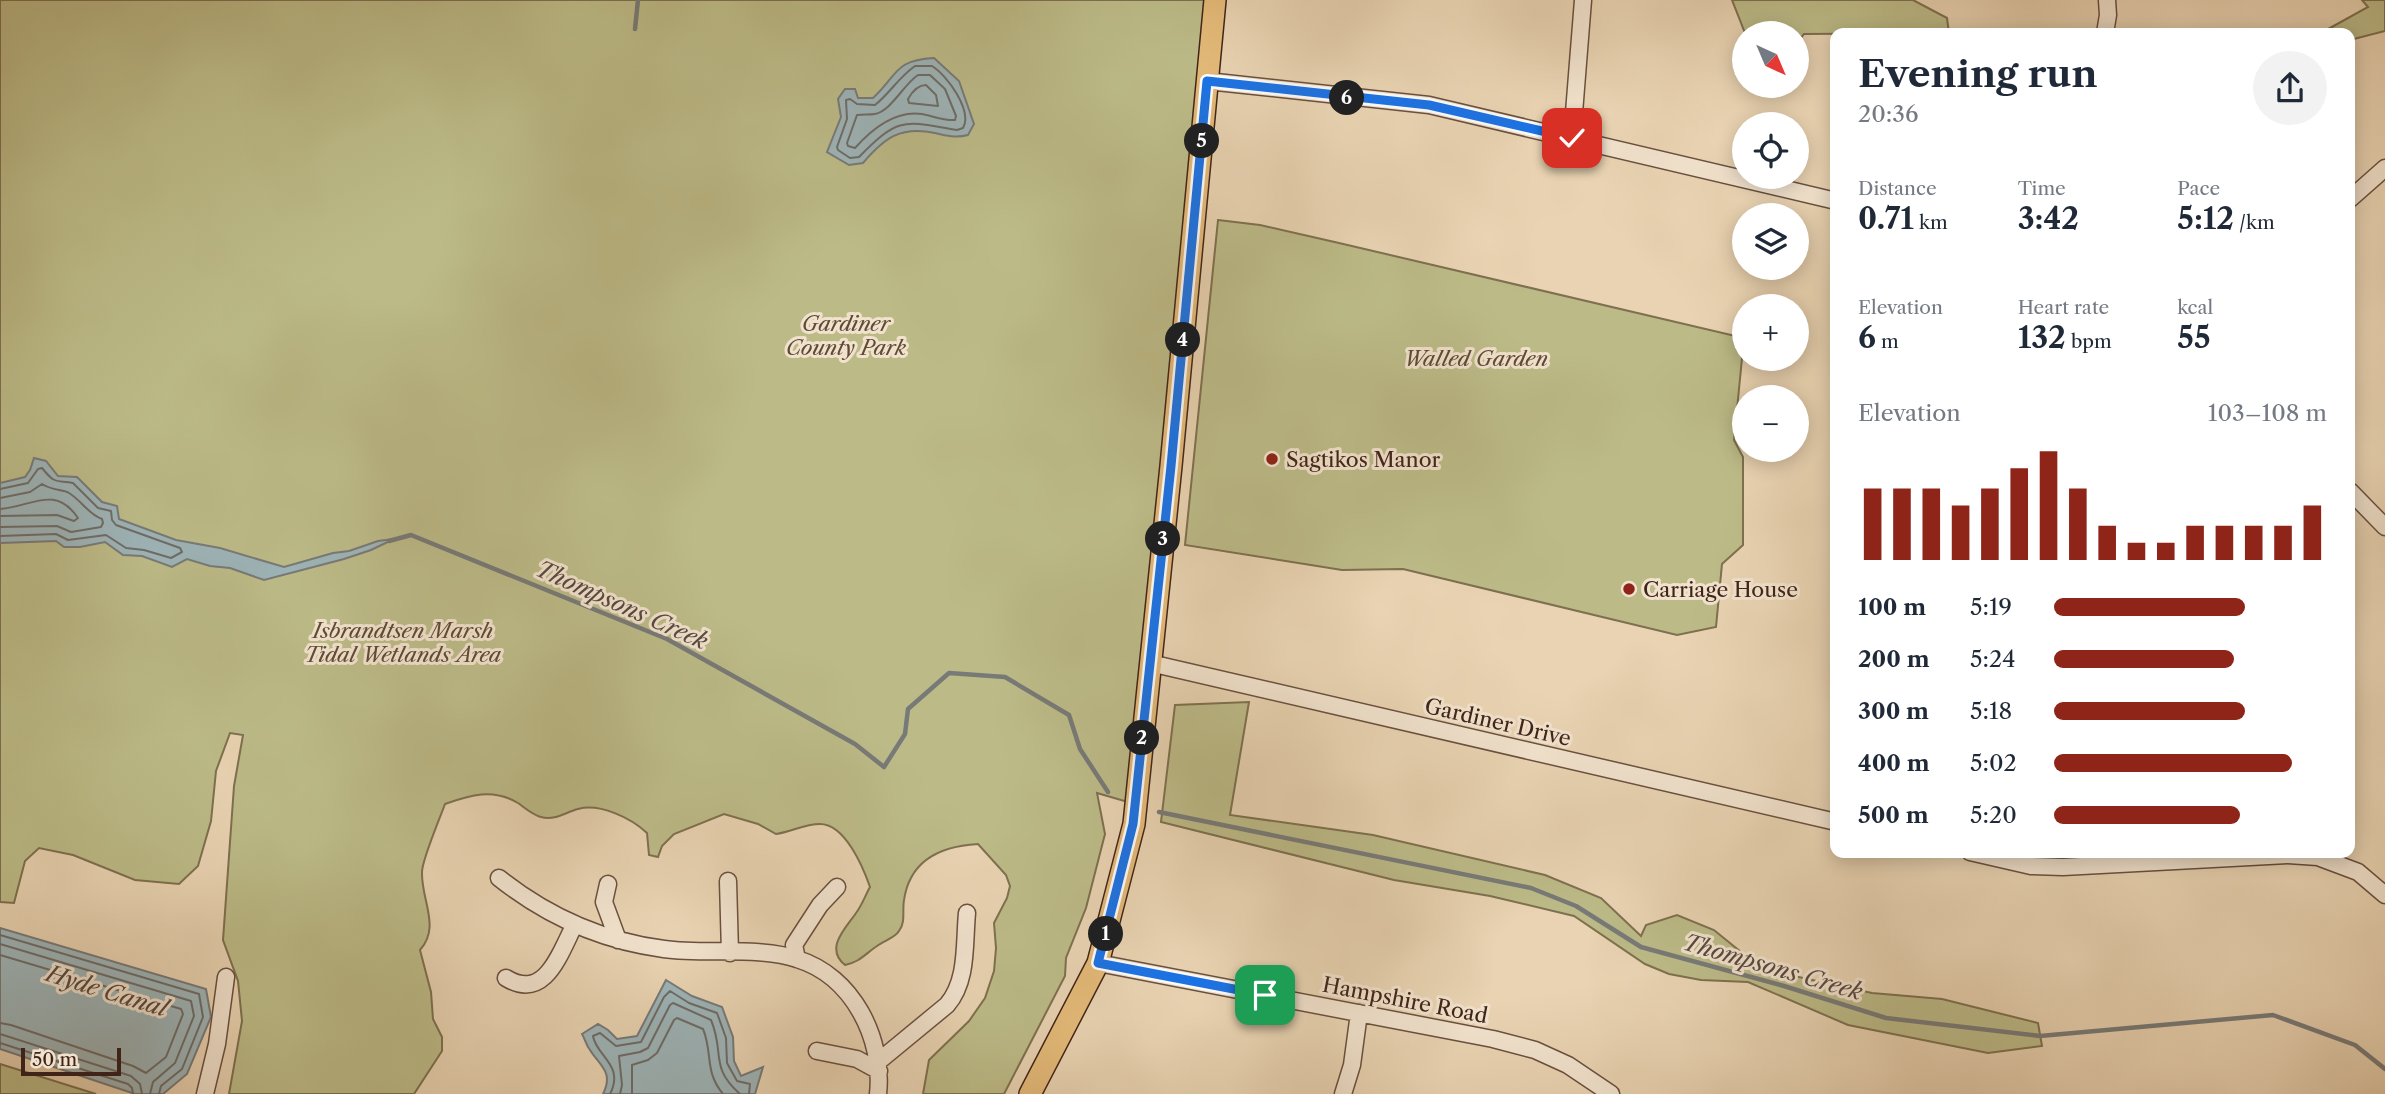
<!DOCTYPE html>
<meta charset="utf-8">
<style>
body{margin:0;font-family:"Libre Caslon Text",serif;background:#f2f2f3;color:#1f2937;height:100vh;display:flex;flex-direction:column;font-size:26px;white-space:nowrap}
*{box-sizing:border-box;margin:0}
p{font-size:23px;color:#747a83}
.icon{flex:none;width:38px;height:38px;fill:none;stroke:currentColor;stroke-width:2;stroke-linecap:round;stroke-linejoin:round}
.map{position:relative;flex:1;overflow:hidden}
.drawer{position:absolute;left:1830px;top:28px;width:525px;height:830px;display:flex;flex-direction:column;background:#fff;border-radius:14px;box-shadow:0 4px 18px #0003}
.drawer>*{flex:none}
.needle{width:46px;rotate:136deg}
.buttons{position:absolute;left:1732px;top:21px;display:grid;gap:14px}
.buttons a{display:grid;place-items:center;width:77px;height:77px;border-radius:50%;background:#fff;box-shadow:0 4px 18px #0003;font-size:35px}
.scale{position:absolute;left:21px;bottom:18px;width:100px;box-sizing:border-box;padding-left:7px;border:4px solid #402419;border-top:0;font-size:19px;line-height:24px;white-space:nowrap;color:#402419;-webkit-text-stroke:5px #f1e2cd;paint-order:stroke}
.pin{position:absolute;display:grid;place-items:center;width:60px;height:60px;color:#fff;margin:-30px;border-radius:14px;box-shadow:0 4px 10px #0006}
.km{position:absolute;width:35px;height:35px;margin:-18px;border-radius:50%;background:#222;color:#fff;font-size:19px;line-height:35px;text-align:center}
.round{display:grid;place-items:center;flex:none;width:74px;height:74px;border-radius:37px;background:#f2f2f3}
.head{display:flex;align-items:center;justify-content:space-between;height:119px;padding:0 28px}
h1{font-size:38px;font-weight:700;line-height:52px}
.figures{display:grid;grid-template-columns:repeat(3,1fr);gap:10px;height:119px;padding:7px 28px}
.figures div{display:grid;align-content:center}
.figures b{font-size:30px;font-weight:700}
.figures small{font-size:19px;font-weight:400}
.figures p{font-size:19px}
.chart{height:196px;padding:14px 28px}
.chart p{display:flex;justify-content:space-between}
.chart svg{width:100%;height:126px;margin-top:7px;stroke:#8f2418;stroke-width:6}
ul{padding:0 28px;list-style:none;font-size:23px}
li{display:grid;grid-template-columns:112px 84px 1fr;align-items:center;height:52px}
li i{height:18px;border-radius:9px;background:#8f2418}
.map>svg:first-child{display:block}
.green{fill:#bcbb88;stroke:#7e7050;stroke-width:2}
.water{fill:#9db4b8;stroke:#787a78;stroke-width:2}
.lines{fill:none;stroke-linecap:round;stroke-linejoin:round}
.shore{stroke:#6e6c68;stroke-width:2}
.stream{stroke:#787a78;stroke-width:4.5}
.minor-casing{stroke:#6a503f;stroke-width:19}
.major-casing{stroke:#402419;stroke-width:24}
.minor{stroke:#f1e2cd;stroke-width:16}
.major{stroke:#e4ba79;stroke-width:21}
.route-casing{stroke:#fff;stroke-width:14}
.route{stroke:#1a73e8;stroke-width:9}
.poi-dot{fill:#8f2418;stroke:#f1e2cd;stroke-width:2.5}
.labels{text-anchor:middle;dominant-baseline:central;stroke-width:6;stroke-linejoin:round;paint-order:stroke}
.park-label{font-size:21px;font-style:italic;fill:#5f4a35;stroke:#f1e2cd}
.poi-label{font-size:21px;fill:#402419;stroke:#f1e2cd;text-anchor:start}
.street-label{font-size:21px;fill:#402419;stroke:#f1e2cd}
.water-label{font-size:23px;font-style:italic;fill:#574841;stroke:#f1e2cd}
</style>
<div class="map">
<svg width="2385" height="1094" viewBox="0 0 2385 1094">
<rect width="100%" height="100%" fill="#e9d3b2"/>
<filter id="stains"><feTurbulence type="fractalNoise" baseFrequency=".00286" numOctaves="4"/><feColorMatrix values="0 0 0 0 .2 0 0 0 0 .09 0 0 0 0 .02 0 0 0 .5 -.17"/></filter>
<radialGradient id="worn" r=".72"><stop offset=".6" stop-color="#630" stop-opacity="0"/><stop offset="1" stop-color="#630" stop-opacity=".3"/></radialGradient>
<!-- green -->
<path class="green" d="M0,0H1215L1138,805L1097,793L1105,834L1086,908L1066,958L1065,976L1004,1094H923L929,1060L969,1021L985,998L994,971L996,948L994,923L1007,898L1010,886L1006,875L978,844C942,846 910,859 904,900C902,910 906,922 899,931C895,938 883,941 877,946C865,954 860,962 845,965C824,948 846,928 856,913C862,905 865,896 870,887C863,867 845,824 820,824C804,824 791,832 776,834L758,824L724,814L674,834L662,846L658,857L649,855L647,833C631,818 600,803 578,809C566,812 555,821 541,817C533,815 525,808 518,803C493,788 470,795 445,804C440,818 422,860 422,872C421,900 441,927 420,950L431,992L433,1019L442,1037V1051L414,1094H229L242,1021L238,981L223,940L234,786L243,735L230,733L216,771L211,821L198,866L179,884L135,880L73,855L39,848L25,861L14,903L0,902Z
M1732,0H1913L1947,18L1949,33L1804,34L1797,43V33H1745Z
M2362,0H2385V31L2350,40V33H2321L2368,7Z
M1218,220L1260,225L1339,243L1744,338L1734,440L1743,457V545L1722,564L1716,627L1677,635L1403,569L1342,570L1185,545Z
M1249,702L1230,815L1373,835L1545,875L1601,898L1641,936L1646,925L1677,915L1714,930L1762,969L1872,993L1942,999L2038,1023L2042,1046L1988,1053L1848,1025L1748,982L1701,980L1669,974L1645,964L1574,916L1490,896L1394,880L1161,822L1175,705Z
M0,1064L96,1094H0Z"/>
<!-- water -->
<path class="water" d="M934,58L959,81L974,124L968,135C956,138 947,136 935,133C901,126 885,137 863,163L849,165L827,152L841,117L838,99L845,89H855L858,98H873C898,75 894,60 934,58Z
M34,458L46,461L58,476L77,477L102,502L117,506L119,519L176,540L220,548L284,567L333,553L349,551L378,541L394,539L371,550L344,559L264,580L230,568L210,566L187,559L172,567L142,556L123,555L105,542L80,547H64L56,541L0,543V483L25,477L30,470Z
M0,928L206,989L211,1017L187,1074L163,1094H135L0,1049Z
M666,980L692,996L722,1007L733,1037L734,1061L741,1076L763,1067L755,1094H603C614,1072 600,1066 590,1050C586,1045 585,1039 582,1034L598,1024L608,1030L617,1039L637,1036Z"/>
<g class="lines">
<!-- shore -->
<path class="shore" d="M915,66H932C947,75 973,111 963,128L957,130C904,121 899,116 859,157L850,158L838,150L837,147L847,119L846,100L850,99L857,104L875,105C890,93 899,77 915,66Z
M918,75H930L945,89L956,116L955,120C944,121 933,116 922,114C895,110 871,130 855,148L848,146L847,143L857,115C863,114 869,115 875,114C891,111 904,84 918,75Z
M926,85L936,95L938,106L909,103L908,99C912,92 917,85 926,85Z
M0,489L28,483L38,469L42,468C55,484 54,480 73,483L98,508L111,511L112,520L116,525L180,548L182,552L171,558L144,550L126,548L106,535L68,540L56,534L0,536
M0,498L30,492L42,484C53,491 63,489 69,493C82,501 88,514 102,519L103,523L101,527L71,532L57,526L0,527
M0,509C31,507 55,484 78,518L74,521L57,515L0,516
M0,935L199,994L203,1017L182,1069L161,1086L159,1094
M0,944L191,1001L194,1016L175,1063L153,1082L150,1094
M0,955L181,1009L183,1014L166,1057L146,1073L133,1066L11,1025L0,1023
M0,1034L131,1076L140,1084L142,1094
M0,1043L128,1084L132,1088L133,1094
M610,1094C625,1065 596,1056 593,1036L600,1033L616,1046L641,1042L664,997L670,991L689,1003L717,1013L726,1038L727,1063L737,1081L750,1084L749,1094
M620,1094L622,1085L619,1056L640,1052L648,1048L670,1005L673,1003L711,1020C725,1053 709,1067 740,1094
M632,1094V1065L648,1060L657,1053L674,1020L677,1018L703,1029C713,1053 704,1071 723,1094"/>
<!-- stream -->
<path class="stream" d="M635,29L638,0
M389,541L411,535L667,639L855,744L884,767L905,734L908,709L949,673L1005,677L1069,715L1080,749L1108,792
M1159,812L1531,888L1576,906L1641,947L1784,986L1886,1018L2040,1036L2273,1015L2355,1045L2385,1069"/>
<defs>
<path id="minor" d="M2105,33L2108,15L2107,0
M1207,81L1429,105L1836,201
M1572,138L1583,0
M2350,199L2385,168
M2350,491L2385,527
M1150,663L1836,822
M1970,852L2031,866L2063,867L2288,855L2318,857L2358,872L2385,895
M499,878C547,916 603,941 664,949C705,955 758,946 797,959C853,976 884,1039 878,1094
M728,881L730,953
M608,884L604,902L618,940
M797,959L794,945L820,905L837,887
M1098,963L1493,1039L1535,1050L1568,1065L1611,1094
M506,978C546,1002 560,952 575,924
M817,1051L857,1059L879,1071
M879,1061L947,1005C968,981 964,944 967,913
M205,1094L217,1044L226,977
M1343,1094L1352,1065L1359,1013"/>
<path id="major" d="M1030,1094L1098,963L1134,824L1171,466L1215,0"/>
</defs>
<!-- minor casing -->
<use href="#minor" class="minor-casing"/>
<!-- major casing -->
<use href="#major" class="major-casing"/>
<!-- minor -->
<use href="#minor" class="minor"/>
<!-- major -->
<use href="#major" class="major"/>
</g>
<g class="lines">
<defs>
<path id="route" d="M1265,995L1098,963L1133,824L1171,466L1207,81L1429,105L1572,138"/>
</defs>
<!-- route casing -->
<use href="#route" class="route-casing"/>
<!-- route -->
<use href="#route" class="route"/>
</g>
<!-- markers -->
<g class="poi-dot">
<circle cx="1272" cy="459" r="7"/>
<circle cx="1629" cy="589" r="7"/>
</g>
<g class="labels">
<!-- park labels -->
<g class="park-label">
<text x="846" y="323">Gardiner<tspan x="846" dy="24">County Park</tspan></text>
<text x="1476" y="358">Walled Garden</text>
<text x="403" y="630">Isbrandtsen Marsh<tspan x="403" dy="24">Tidal Wetlands Area</tspan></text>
</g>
<!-- poi labels -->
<g class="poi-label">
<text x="1286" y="459">Sagtikos Manor</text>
<text x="1643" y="589">Carriage House</text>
</g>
<!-- street labels -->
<g class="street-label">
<text transform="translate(1498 722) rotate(13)">Gardiner Drive</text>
<text transform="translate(1405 1000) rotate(11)">Hampshire Road</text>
</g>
<!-- water labels -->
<g class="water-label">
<text transform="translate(622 605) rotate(24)">Thompsons Creek</text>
<text transform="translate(1773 967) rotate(16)">Thompsons Creek</text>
<text transform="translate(107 991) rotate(17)">Hyde Canal</text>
</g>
</g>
<rect width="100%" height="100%" filter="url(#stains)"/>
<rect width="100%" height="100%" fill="url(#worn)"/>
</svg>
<div class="buttons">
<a><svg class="needle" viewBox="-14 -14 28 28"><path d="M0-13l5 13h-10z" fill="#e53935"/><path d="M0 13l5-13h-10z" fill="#747a83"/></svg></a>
<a><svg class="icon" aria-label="locate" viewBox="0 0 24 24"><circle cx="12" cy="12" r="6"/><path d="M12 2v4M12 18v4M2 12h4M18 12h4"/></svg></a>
<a><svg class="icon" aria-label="layers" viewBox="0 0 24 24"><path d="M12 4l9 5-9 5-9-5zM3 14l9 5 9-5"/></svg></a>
<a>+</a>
<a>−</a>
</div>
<div class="scale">50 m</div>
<div class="pin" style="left:1265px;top:995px;background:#1e9e55"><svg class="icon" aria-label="arrive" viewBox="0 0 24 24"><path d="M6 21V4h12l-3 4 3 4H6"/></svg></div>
<div class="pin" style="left:1572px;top:138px;background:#d93025"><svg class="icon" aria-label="check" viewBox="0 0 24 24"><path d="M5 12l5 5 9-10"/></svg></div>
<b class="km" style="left:1106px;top:934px">1</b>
<b class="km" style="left:1142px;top:738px">2</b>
<b class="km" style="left:1163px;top:539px">3</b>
<b class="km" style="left:1183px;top:340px">4</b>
<b class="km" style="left:1202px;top:141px">5</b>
<b class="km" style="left:1347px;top:98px">6</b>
<section class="drawer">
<div class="head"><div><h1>Evening run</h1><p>20:36</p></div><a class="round"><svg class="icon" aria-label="share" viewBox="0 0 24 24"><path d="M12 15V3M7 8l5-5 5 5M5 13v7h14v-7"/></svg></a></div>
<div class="figures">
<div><p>Distance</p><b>0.71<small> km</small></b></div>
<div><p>Time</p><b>3:42</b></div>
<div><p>Pace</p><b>5:12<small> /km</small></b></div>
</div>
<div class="figures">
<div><p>Elevation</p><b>6<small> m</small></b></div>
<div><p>Heart rate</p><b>132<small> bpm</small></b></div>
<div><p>kcal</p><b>55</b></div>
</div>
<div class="chart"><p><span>Elevation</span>103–108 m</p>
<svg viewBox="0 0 160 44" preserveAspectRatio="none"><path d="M5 44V19M15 44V19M25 44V19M35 44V25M45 44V19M55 44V12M65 44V6M75 44V19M85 44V32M95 44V38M105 44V38M115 44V32M125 44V32M135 44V32M145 44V32M155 44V25"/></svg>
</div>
<ul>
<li><b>100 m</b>5:19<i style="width:70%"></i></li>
<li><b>200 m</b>5:24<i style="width:66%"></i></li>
<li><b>300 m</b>5:18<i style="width:70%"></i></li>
<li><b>400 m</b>5:02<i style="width:87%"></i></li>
<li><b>500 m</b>5:20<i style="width:68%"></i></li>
</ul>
</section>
</div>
